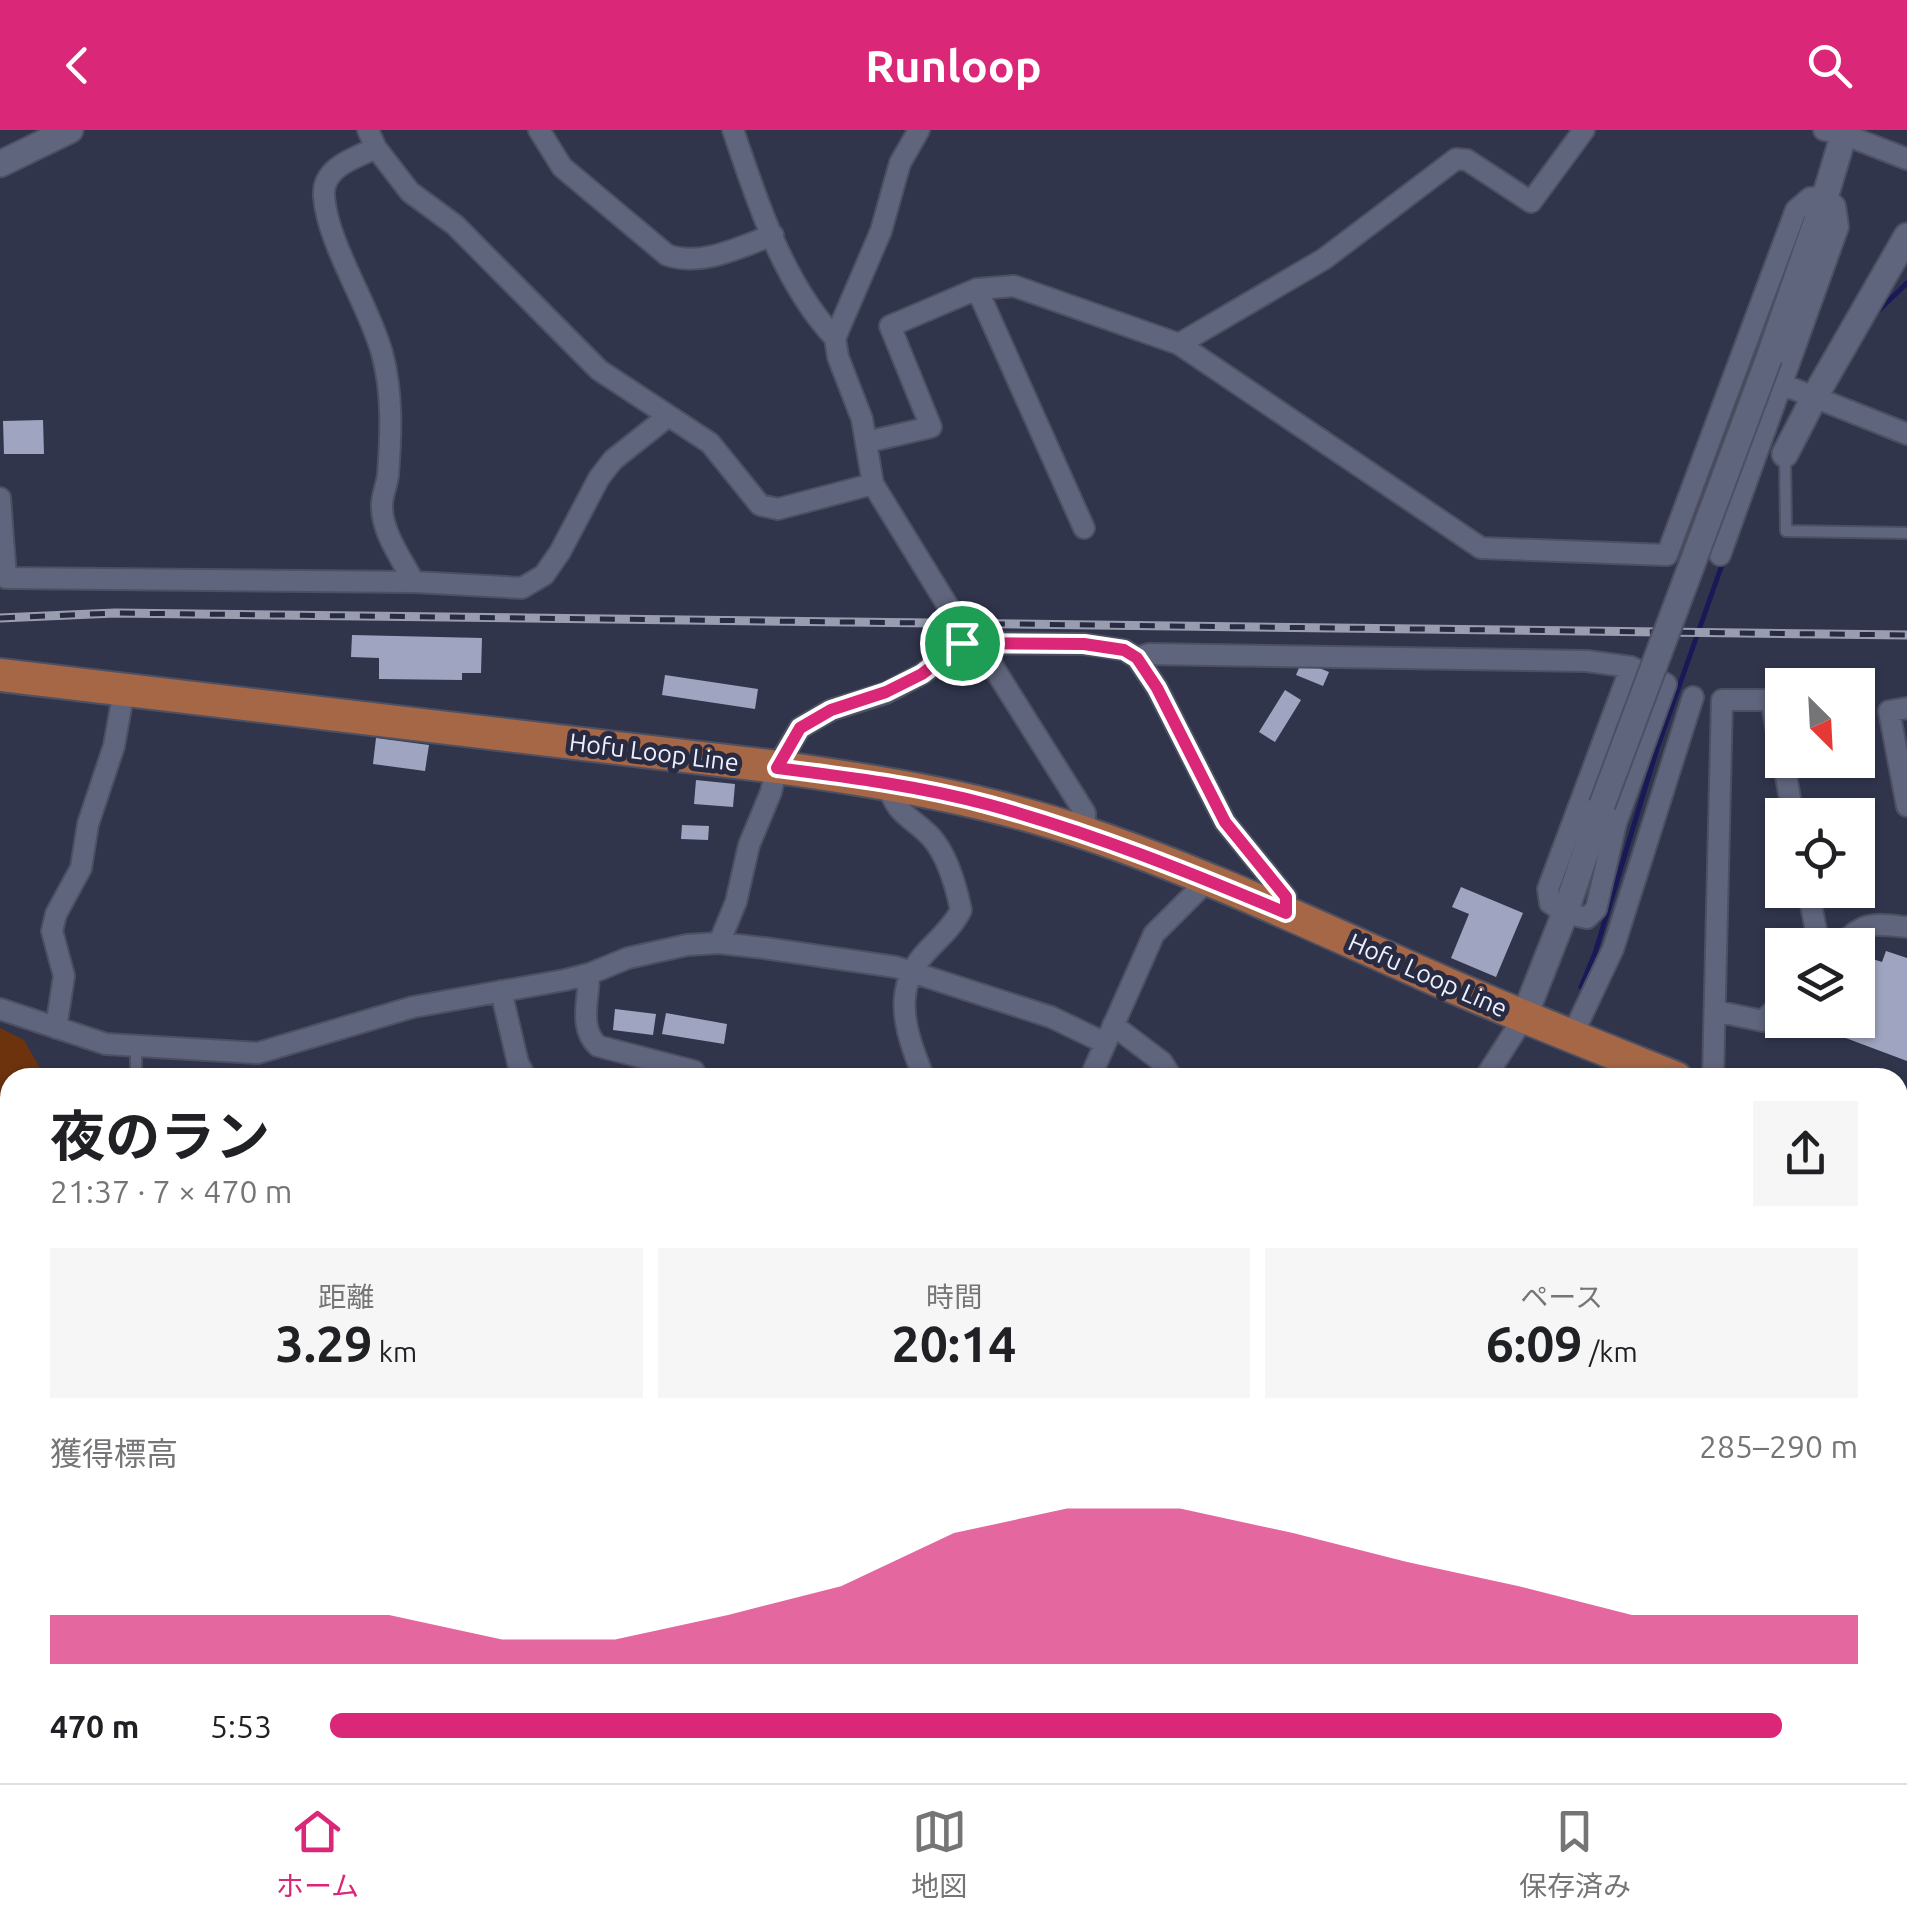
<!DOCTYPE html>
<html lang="ja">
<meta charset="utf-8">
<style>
body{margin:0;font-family:Ubuntu,"Noto Sans JP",sans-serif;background:#f6f6f6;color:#202124;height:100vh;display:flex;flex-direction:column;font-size:38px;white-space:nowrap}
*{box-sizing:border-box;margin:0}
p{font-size:32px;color:#757577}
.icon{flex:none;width:55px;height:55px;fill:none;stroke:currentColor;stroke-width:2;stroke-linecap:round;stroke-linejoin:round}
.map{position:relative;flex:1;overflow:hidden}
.drawer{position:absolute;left:0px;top:938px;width:1908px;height:718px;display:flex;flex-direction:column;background:#fff;border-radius:30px 30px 0 0;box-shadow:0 2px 8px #0004}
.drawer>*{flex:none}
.needle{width:65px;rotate:156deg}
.fabs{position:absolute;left:1765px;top:538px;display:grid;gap:20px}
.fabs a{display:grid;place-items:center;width:110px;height:110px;border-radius:0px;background:#fff;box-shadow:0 2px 8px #0004;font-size:50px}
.pin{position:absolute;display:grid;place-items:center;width:85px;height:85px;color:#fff;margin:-42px;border:5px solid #fff;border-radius:50%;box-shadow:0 2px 10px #0007}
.round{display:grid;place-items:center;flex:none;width:105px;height:105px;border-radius:0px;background:#f6f6f6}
.overview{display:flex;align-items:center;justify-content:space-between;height:170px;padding:0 50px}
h1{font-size:55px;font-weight:700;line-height:75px}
.stats{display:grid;grid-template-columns:repeat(3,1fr);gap:15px;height:170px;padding:10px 50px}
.stats div{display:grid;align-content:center;border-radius:0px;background:#f6f6f6;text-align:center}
.stats b{font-size:50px;font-weight:700}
.stats small{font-size:28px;font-weight:400}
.stats p{font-size:28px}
.chart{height:280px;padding:20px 50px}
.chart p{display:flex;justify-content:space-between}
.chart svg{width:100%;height:180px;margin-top:10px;fill:#db2777;opacity:.7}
ul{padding:0 50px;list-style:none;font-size:32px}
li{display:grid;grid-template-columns:160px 120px 1fr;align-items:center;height:75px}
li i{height:25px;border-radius:12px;background:#db2777}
header{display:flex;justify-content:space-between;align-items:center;height:130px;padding:0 50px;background:#db2777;color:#fff;font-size:45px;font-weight:700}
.menu{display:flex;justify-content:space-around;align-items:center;height:140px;border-top:2px solid #e0e0e0;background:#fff;font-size:28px;color:#757577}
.menu a{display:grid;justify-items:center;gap:5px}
.menu .on{color:#db2777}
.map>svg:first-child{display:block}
.green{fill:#6d330d}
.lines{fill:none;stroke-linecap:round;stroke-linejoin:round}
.stream{stroke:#1a1958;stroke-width:5}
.building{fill:#9fa5c0}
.service-casing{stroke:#4c5062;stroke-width:14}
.minor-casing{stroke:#4c5062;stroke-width:24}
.tertiary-casing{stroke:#4c5062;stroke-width:29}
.primary-casing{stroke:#4c5062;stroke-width:36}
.service{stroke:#60657e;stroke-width:10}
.minor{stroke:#60657e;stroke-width:20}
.tertiary{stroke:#60657e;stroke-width:25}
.primary{stroke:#a66747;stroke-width:32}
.rail-casing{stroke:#9a9daf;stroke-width:9}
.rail{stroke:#282b41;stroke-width:5;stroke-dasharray:15;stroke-linecap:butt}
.tertiary-bridge-casing{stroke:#4c5062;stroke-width:29;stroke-linecap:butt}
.tertiary-bridge{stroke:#60657e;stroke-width:25}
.route-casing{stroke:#fff;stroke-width:20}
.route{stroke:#db2777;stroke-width:12}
.labels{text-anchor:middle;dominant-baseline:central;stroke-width:10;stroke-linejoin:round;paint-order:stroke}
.street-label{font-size:25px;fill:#edf0fe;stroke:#282b41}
</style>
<header><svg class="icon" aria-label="back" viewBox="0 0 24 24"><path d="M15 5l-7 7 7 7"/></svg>Runloop<svg class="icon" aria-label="search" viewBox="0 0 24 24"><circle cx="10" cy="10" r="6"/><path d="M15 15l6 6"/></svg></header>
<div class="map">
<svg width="1907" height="1653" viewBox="0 0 1907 1653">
<rect width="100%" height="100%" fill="#31354c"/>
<!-- green -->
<path class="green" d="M0,898L24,910L45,947L10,948V1645H1650V1653H0Z"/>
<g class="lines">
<!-- stream -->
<path class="stream" d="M1873,186L1907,153
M1581,857L1595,823L1657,619L1724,429"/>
</g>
<!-- building -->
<path class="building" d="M43,290L44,324H4L3,291Z
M352,505L482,508L481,543H462V550L379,549V528L351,527Z
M1302,531L1329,542L1323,556L1296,545Z
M665,545L758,559L755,579L662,565Z
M1285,560L1301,570L1275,612L1259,602Z
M376,608L429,615L425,641L373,634Z
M696,650L735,654L733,677L694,674Z
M682,695L709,696L708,710L681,709Z
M1461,757L1523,783L1496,847L1451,828L1469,784L1452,777Z
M1886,821L1907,828V931L1835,904L1838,898L1828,894L1830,890H1858V851L1866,827L1882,832Z
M615,879L656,884L653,905L613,900Z
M666,883L727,894L724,914L662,904Z
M1898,1052L1907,1056V1086L1898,1083Z
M1898,1177L1904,1179L1901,1186L1907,1188V1260L1898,1257Z
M1907,1288V1339L1898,1327V1296Z
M1907,1353V1380L1898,1388V1360Z"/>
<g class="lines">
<defs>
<path id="service" d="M1785,325L1786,401L1907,403
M136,917V948
M0,1295L10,1296"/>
<path id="minor" d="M368,0L376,18L410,62L455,95L599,240L710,313L760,375L778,379L873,354
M539,0L562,37L667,125C702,137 740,117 773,105
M733,0C757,71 783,153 835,208
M919,0L900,33L881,101L835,208L838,227L862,289L873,354L959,494L963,513
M1824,0L1843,4L1907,29
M376,18C355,28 322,37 324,66C327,113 369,175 382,223C393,263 391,305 388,345C387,355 382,365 382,375C381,401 402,430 414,452
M977,159L1084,398
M1179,214L1324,129L1456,29L1467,30L1531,72L1584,0
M1771,250L1907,304
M867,312L931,297L890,196L977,159L1014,156L1179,214L1481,418L1667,425L1796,80L1810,68L1825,67L1835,76L1838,97L1720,425
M0,368L6,448L414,452L522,458L544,445L560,422L599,348L613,330L667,287
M984,514L992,535L1085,683V703
M1137,528L1149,524L1587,531L1631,537L1666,554L1616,693L1596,779L1587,788L1565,783L1550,773L1548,759L1631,537
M1907,578L1889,581L1907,676
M1783,630L1793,685
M888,653C895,685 911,686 931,707C947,725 956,756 961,780C952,799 934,812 921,828C891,865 908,908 924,948
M1808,760L1819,815
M719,813L736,772L749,715L771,662L777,637L800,598L831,580L886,563L922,544L963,513L1084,514L1124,520L1137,528L1157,558L1225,692L1286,767L1287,783
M1841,815C1865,790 1874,794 1907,797
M589,844C589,869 578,898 598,916L694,941L697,948
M501,861L518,933L526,948
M0,879L106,914L258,923L413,877L565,850L589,844L628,828L687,815L719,813L764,818L896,837L1051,887L1105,913
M1715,881L1763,891L1782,872
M1113,895L1162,932L1172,948
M56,898L64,846L52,801L56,784L81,738L88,694L114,616L124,560
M1572,906L1613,819L1693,567
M1090,948L1154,804L1199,759L1204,748
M1485,948L1524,887
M1713,948L1722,570H1771L1782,629
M1898,1543L1907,1555
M1898,1624L1907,1630
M899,1653L905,1645
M1747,1653L1752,1645
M1847,1653L1851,1645"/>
<path id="tertiary" d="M0,34L70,0
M1769,228L1825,67L1845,0
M1785,324L1815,266L1907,106
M1524,887L1565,783L1602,675"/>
<path id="primary" d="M0,545L777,637C883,652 987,669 1088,704C1203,743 1313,795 1424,844C1507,881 1591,914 1676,948
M1898,1032L1907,1036"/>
</defs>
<!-- service casing -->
<use href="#service" class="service-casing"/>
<!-- minor casing -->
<use href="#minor" class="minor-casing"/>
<!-- tertiary casing -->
<use href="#tertiary" class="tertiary-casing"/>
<!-- primary casing -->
<use href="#primary" class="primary-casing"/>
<!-- service -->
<use href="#service" class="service"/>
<!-- minor -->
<use href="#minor" class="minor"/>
<!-- tertiary -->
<use href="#tertiary" class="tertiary"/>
<!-- primary -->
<use href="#primary" class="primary"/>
<defs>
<path id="rail" d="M0,488L115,483L1907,505"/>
</defs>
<!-- rail casing -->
<use href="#rail" class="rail-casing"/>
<!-- rail -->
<use href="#rail" class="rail"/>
<defs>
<path id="tertiary-bridge" d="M1602,675L1769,228"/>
</defs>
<!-- tertiary-bridge casing -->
<use href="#tertiary-bridge" class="tertiary-bridge-casing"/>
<!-- tertiary-bridge -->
<use href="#tertiary-bridge" class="tertiary-bridge"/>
</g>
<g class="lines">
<defs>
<path id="route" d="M962,513L1084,514L1124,520L1137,528L1157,558L1225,692L1286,767V783C1189,742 1092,703 990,675C920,656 848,647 777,638L800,598L831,580L886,562L922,544Z"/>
</defs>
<!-- route casing -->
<use href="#route" class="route-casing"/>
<!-- route -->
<use href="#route" class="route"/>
</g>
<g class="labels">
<!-- street labels -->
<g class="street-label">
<text transform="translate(654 622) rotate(7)">Hofu Loop Line</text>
<text transform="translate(1428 845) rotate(24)">Hofu Loop Line</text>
</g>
</g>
</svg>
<div class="fabs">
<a><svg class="needle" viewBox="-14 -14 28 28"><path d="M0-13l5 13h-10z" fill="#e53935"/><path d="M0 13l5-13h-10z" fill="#757577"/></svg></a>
<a><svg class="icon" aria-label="locate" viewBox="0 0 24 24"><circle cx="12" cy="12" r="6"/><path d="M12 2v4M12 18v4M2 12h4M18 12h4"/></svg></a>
<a><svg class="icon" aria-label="layers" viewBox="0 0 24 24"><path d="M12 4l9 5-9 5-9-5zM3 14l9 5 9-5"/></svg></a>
</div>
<div class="pin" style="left:962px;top:513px;background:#1e9e55"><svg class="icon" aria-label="arrive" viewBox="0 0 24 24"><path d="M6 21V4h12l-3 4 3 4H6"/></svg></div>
<section class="drawer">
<div class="overview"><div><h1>夜のラン</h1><p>21:37 · 7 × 470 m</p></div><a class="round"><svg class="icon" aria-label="share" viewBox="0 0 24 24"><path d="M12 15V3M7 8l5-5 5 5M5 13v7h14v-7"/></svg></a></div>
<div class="stats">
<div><p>距離</p><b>3.29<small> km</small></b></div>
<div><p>時間</p><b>20:14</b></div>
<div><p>ペース</p><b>6:09<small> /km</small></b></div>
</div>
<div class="chart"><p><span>獲得標高</span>285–290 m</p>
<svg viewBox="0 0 160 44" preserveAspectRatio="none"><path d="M0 44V32L10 32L20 32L30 32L40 38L50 38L60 32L70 25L80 12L90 6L100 6L110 12L120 19L130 25L140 32L150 32L160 32V44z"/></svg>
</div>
<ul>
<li><b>470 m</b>5:53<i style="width:95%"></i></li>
</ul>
</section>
</div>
<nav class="menu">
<a class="on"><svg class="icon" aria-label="home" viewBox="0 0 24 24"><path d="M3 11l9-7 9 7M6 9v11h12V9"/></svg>ホーム</a>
<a><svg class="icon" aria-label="map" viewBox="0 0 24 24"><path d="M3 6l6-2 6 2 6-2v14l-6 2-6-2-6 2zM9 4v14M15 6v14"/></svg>地図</a>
<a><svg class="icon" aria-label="saved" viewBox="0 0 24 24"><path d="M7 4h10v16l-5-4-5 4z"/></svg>保存済み</a>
</nav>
